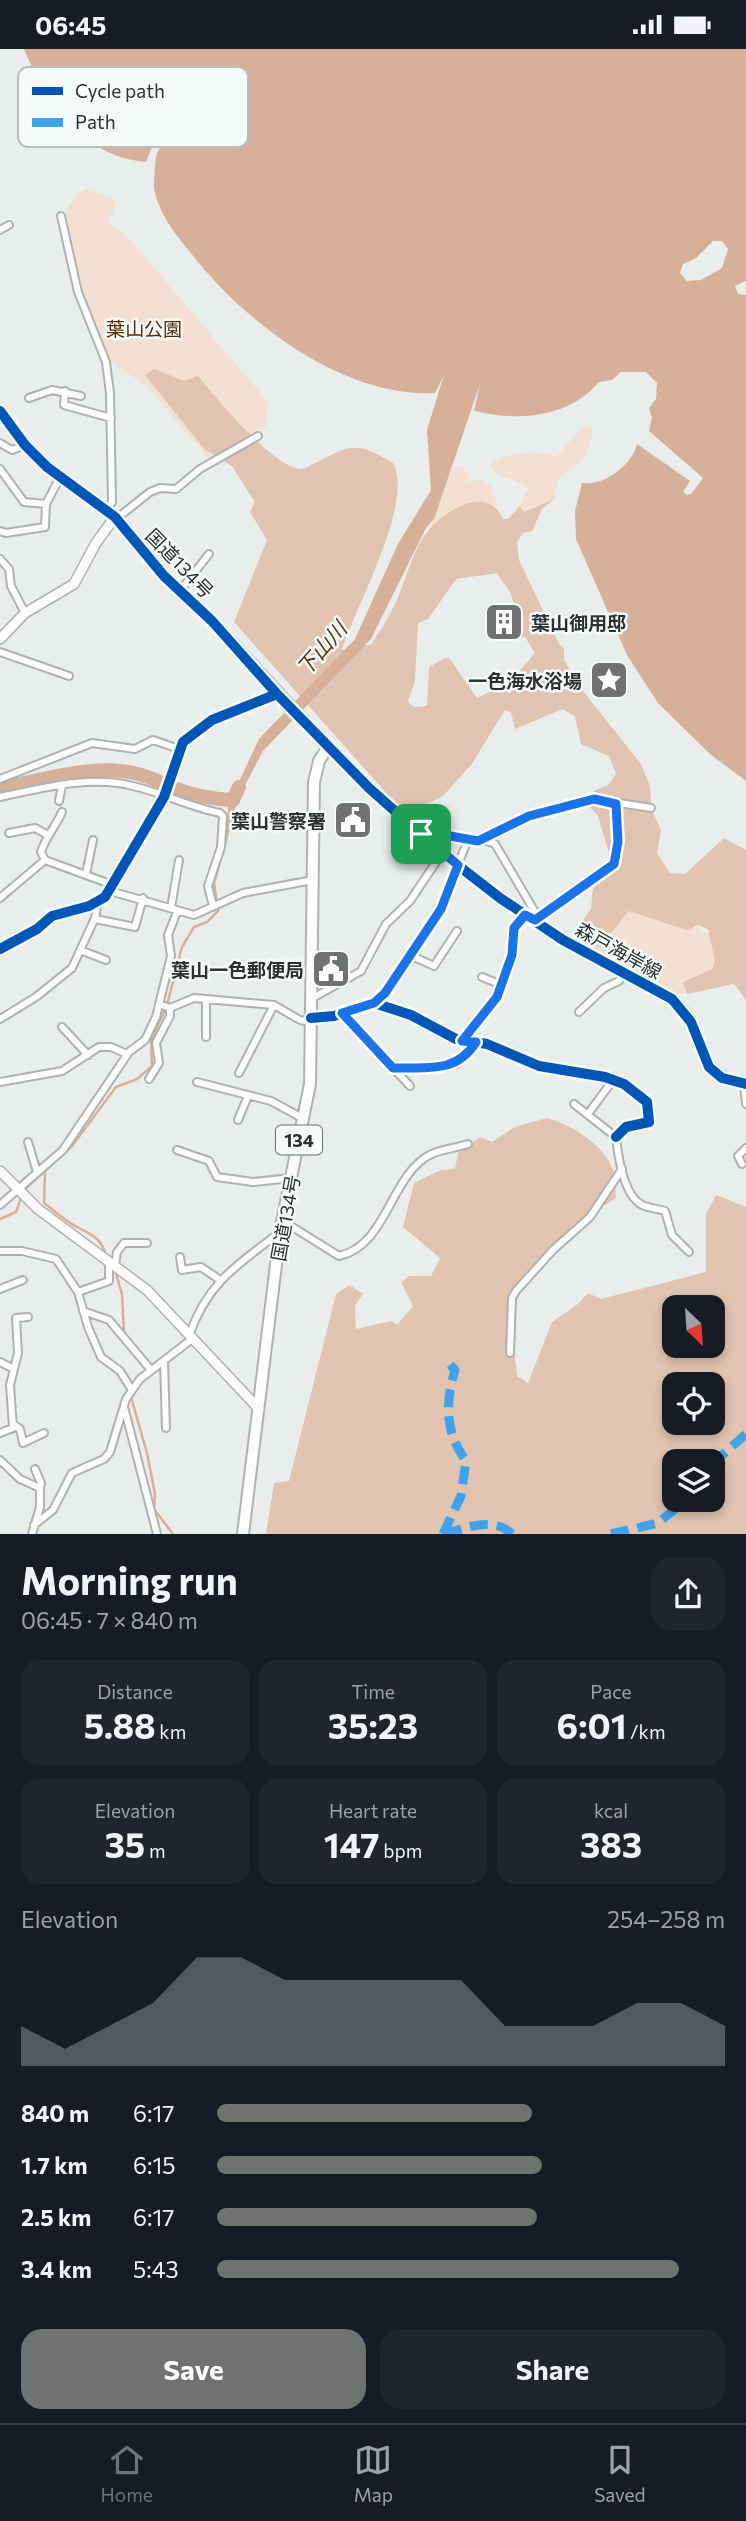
<!DOCTYPE html>
<meta charset="utf-8">
<style>
body{margin:0;font-family:Commissioner,"Noto Sans JP",sans-serif;background:#20242c;color:#f1f3f6;height:100vh;display:flex;flex-direction:column;font-size:26px;white-space:nowrap}
*{box-sizing:border-box;margin:0}
p{font-size:23px;color:#9ea1a6}
.icon{flex:none;width:38px;height:38px;fill:none;stroke:currentColor;stroke-width:2;stroke-linecap:round;stroke-linejoin:round}
.map{position:relative;height:1485px;overflow:hidden}
.panel{display:flex;flex-direction:column;background:#171b24;flex:1}
.panel>*{flex:none}
.needle{width:46px;rotate:155deg}
.fabs{position:absolute;left:662px;top:1246px;display:grid;gap:14px}
.fabs a{display:grid;place-items:center;width:63px;height:63px;border-radius:14px;background:#171b24;box-shadow:0 4px 10px #0003;font-size:35px}
.pin{position:absolute;display:grid;place-items:center;width:60px;height:60px;color:#fff;margin:-30px;border-radius:14px;box-shadow:0 4px 10px #0006}
.round{display:grid;place-items:center;flex:none;width:74px;height:74px;border-radius:21px;background:#20242c}
.head{display:flex;align-items:center;justify-content:space-between;height:119px;padding:0 21px}
h1{font-size:38px;font-weight:700;line-height:52px}
.stats{display:grid;grid-template-columns:repeat(3,1fr);gap:10px;height:119px;padding:7px 21px}
.stats div{display:grid;align-content:center;border-radius:18px;background:#20242c;text-align:center}
.stats b{font-size:35px;font-weight:700}
.stats small{font-size:19px;font-weight:400}
.stats p{font-size:19px}
.chart{height:196px;padding:14px 21px}
.chart p{display:flex;justify-content:space-between}
.chart svg{width:100%;height:126px;margin-top:7px;fill:#6f7271;opacity:.7}
.action{display:flex;gap:14px;margin-top:auto;padding:14px 21px}
.action a{flex:1;height:80px;border-radius:21px;background:#6f7271;color:#fff;font-size:28px;font-weight:700;line-height:80px;text-align:center}
.action a+a{background:#20242c;color:#f1f3f6}
ul{padding:0 21px;list-style:none;font-size:23px}
li{display:grid;grid-template-columns:112px 84px 1fr;align-items:center;height:52px}
li i{height:18px;border-radius:9px;background:#6f7271}
.status{display:flex;justify-content:space-between;align-items:center;height:49px;padding:0 35px;background:#171b24;direction:ltr}
.status svg{height:19px;fill:currentColor}
.tab-bar{display:flex;justify-content:space-around;align-items:center;height:98px;border-top:2px solid #363941;background:#171b24;font-size:19px;color:#9ea1a6}
.tab-bar a{display:grid;justify-items:center;gap:4px}
.tab-bar .selected{color:#6f7271}
.map>svg:first-child{display:block}
.green{fill:#f3e0d3}
.forest{fill:#e0c3b0;fill-rule:evenodd}
.water{fill:#d6b098;fill-rule:evenodd}
.lines{fill:none;stroke-linecap:round;stroke-linejoin:round}
.stream{stroke:#d6b098;stroke-width:2.5}
.river{stroke:#d6b098;stroke-width:14}
.street-casing{stroke:#afb2b2;stroke-width:10}
.secondary-casing{stroke:#afb2b2;stroke-width:12}
.highway-casing{stroke:#afb2b2;stroke-width:14}
.street{stroke:#fcfcfc;stroke-width:6}
.secondary{stroke:#fcfcfc;stroke-width:9}
.highway{stroke:#fcfcfc;stroke-width:10}
.quiet{stroke:#3ea3eb;stroke-width:9;stroke-dasharray:18 9;stroke-linecap:butt}
.cycleway-casing{stroke:#f5fbfb;stroke-width:15}
.cycleway{stroke:#0057b8;stroke-width:10}
.route-casing{stroke:#fff;stroke-width:14}
.route{stroke:#1a73e8;stroke-width:9}
.labels{text-anchor:middle;dominant-baseline:central;stroke-width:5;stroke-linejoin:round;paint-order:stroke}
.shield{fill:#f5fbfb;stroke:#696d6c;stroke-width:2}
.shield-label{font-size:18px;font-weight:bold;fill:#2d302f}
.park-label{font-size:19px;fill:#5e2a00;stroke:#f5fbfb}
.street-label{font-size:19px;fill:#2d302f;stroke:#f5fbfb}
.poi-label{font-size:19px;font-weight:bold;fill:#2d302f;stroke:#f5fbfb;text-anchor:end}
.water-label{font-size:21px;font-style:italic;fill:#632f05;stroke:#f5fbfb}
.key{fill:#f5fbfb;stroke:#b9bebe;stroke-width:2}
.key-label{font-size:19px;fill:#2d302f}
</style>
<div class="status"><b>06:45</b><svg viewBox="0 0 49 12"><path d="M0 12V9h3v3zM5 12V6h3v6zM10 12V3h3v9zM15 12V0h3v12zM26 1h20v11H26zM47 4h2v5h-2z"/></svg></div>
<div class="map">
<svg width="746" height="1485" viewBox="0 0 746 1485">
<rect width="100%" height="100%" fill="#e9edec"/>
<!-- green -->
<path class="green" d="M86,140L113,149L116,153L109,174L127,187L268,353L266,377L211,412L147,337L108,311L83,251L65,164L77,145Z
M589,377L593,383C590,390 588,403 583,410C568,430 559,416 554,450L524,463L520,457L529,438L494,424L490,415C507,404 536,400 556,408L583,378Z
M456,417L463,418L470,428L468,433L480,431L490,436L499,461L495,456L430,480L451,421Z
M609,846L667,865L743,901L727,932L677,945L572,891Z"/>
<!-- forest -->
<path class="forest" d="M154,320L184,332L198,327C216,349 273,418 300,420C306,420 313,415 319,412C353,394 359,394 393,414C415,453 354,560 342,601L372,595C379,583 388,570 394,557C406,534 411,503 428,482C445,461 488,435 503,470H508L520,457L524,463L554,450L542,460L532,482L523,484L517,493L519,511L559,595L564,600V611L579,637L641,715L650,737L651,759L661,781L657,804L670,824L685,825L724,789L746,801V951L734,935L687,945L683,933L712,920L715,912L708,880L698,876L687,881L629,862L600,898L572,886L591,860L593,839L614,821L598,767L589,757L594,742L608,736L616,725L609,707L581,695L575,667L562,660L515,680L511,663L505,661L471,716L443,747L405,765L234,573L267,491L250,463L255,453L232,417L204,400L145,326ZM497,524L510,543L519,569L503,582L504,590L525,588L535,604L511,632L477,649L450,610L445,609L429,618L427,657L414,658L408,653L415,631L418,574L428,570L456,530Z
M547,1069C570,1075 605,1096 613,1121C616,1129 615,1141 616,1149L573,1176L531,1224L517,1245L513,1286L517,1327L528,1334L552,1273L578,1255L588,1244L601,1250L706,1223V1165L716,1146L746,1158V1485H266L274,1434L289,1432L336,1245L350,1236L363,1245L355,1257L356,1280L391,1272L397,1276L413,1257L401,1233L409,1227H431L440,1209L403,1178L414,1134L441,1121L455,1120L458,1104L480,1088L492,1093L515,1078ZM674,1258H712V1297H674ZM674,1335H712V1374H674ZM674,1412H712V1451H674Z"/>
<!-- water -->
<path class="water" d="M24,0H746V232L735,237L738,245L746,246V732L710,705L658,654L627,606L576,490L575,462L582,434C602,438 633,416 637,395L690,432L683,443L687,446L691,445L703,429L649,382L652,369L649,359L656,350L657,334L646,323H621L612,331L599,333C567,370 518,372 474,362L480,335L434,470L426,479L371,590L263,702L237,751L226,796L228,756L259,690L355,590L398,495L431,441L427,381L444,326L435,344C343,349 243,272 190,203C175,185 158,163 154,139C154,135 155,112 156,108C157,101 164,95 165,88C167,77 163,63 162,51L158,52L160,78L146,113C82,107 47,55 24,0ZM713,192H722L728,200L722,219L701,231L687,232L680,224L683,215L696,209Z"/>
<g class="lines">
<!-- stream -->
<path class="stream" d="M45,1123L44,1154C55,1162 65,1172 77,1178C91,1186 97,1186 105,1202
M0,1170L16,1163L24,1141L72,1097L116,1038L137,1030L152,1017L151,991L167,956L182,898L194,878L207,873L218,862L214,834L226,792
M116,1225L122,1245L124,1284
M131,1348L147,1404L155,1445L154,1460L173,1485"/>
<!-- river -->
<path class="river" d="M0,739C43,731 90,715 134,724C149,727 161,734 174,739C194,747 212,750 233,751L239,738"/>
<defs>
<path id="street" d="M61,167L78,243L106,313L110,344L112,453L107,461
M0,181L9,176
M65,342L64,356L111,369
M29,349L52,341L81,347
M0,394L12,401L25,396
M0,420L24,453L46,455
M116,470L150,443L160,439L176,440L200,420L258,387
M0,482L6,484L45,478L46,455L60,428
M0,510L9,520L11,537L25,564
M180,542L209,505
M0,603L69,627
M0,730L92,694L135,700L153,691L179,700
M0,748C43,739 90,726 133,737C163,744 190,758 220,764L223,767L221,798L208,837L213,857
M59,752L62,736
M9,784L35,779L46,785
M421,785C436,781 451,791 467,792C478,794 484,789 495,795L538,868L535,871
M485,790L529,767L594,750L651,759
M45,811L41,803C46,787 55,779 62,763
M86,825L93,791
M110,842L194,866L243,844L313,831
M0,849L45,811L113,836
M171,859L179,811
M538,868L614,815L618,793L616,755
M95,870L135,878L143,849
M80,901L106,911
M412,907L434,917L457,882
M482,928L502,936
M311,950L361,922L386,875L410,852L442,804
M206,952V988
M374,954C420,910 444,851 467,793
M159,955L170,959L194,949L274,956L300,971L311,973
M579,963L604,939L619,932L624,924
M342,964L393,1019L457,1015L476,993
M311,969L334,967L374,954L411,966L456,990L487,995L539,1017L605,1028L624,1035L647,1053L649,1073L626,1078L616,1088
M0,970L36,948L72,919L95,869L98,853
M62,978L88,1006
M462,992L497,948L512,906L514,879L525,866
M393,1019L410,1037
M239,1024L274,956
M149,1030L159,1014L156,994L170,967V959
M0,1033L62,1022L99,998H111L127,1005
M197,1033L271,1052L304,1070
M744,1035L746,1055
M574,1055L616,1088C618,1107 623,1146 642,1156C649,1159 658,1160 665,1162L672,1186L689,1203
M588,1065L613,1031
M238,1071L248,1047
M28,1093L37,1123
M177,1101L209,1112L217,1128L253,1133L292,1129
M742,1115L738,1107L746,1099
M0,1156L63,1101L129,1003L145,991L156,968L171,907L168,886L177,863
M283,1172L339,1207C384,1197 389,1137 422,1111C433,1101 453,1100 468,1095
M0,1202H22L56,1210L78,1243L88,1278L101,1308L120,1322L132,1341
M180,1208L182,1221L201,1218L220,1231
M115,1216L117,1203L124,1194H147
M0,1240L23,1231
M78,1243L109,1232V1212
M83,1262L109,1271L151,1321
M189,1287C207,1234 237,1216 279,1184
M510,1304L512,1249L516,1242L553,1201L590,1168L622,1120
M164,1312L166,1379
M0,1313L14,1320
M124,1358L157,1485
M13,1375L20,1380L23,1394L44,1384
M0,1384L13,1379L10,1336L18,1304L16,1269L28,1268
M0,1411L20,1430L40,1439V1458L32,1485
M35,1420L41,1434L40,1439
M34,1476L53,1461L72,1424L104,1410L110,1403L126,1350L140,1330L192,1290"/>
<path id="secondary" d="M0,590L25,564L74,535L96,494L115,468
M328,698C400,770 476,837 563,890C597,912 636,927 670,949C713,977 683,1022 746,1035
M0,900L37,880L52,867L89,857L105,848L164,748L183,693L212,671L277,645
M0,1122L38,1160L147,1241L259,1360"/>
<path id="highway" d="M0,362L25,396L47,418L115,468L164,527L212,572L328,698L319,712L314,733L310,1035L280,1183L243,1485"/>
</defs>
<!-- street casing -->
<use href="#street" class="street-casing"/>
<!-- secondary casing -->
<use href="#secondary" class="secondary-casing"/>
<!-- highway casing -->
<use href="#highway" class="highway-casing"/>
<!-- street -->
<use href="#street" class="street"/>
<!-- secondary -->
<use href="#secondary" class="secondary"/>
<!-- highway -->
<use href="#highway" class="highway"/>
<!-- quiet -->
<path class="quiet" d="M712,1415L746,1385
M443,1485L461,1447L466,1412C445,1383 445,1355 455,1321L445,1310
M444,1485C465,1479 493,1467 512,1485
M611,1485L658,1474L686,1451"/>
<defs>
<path id="cycleway" d="M0,362L25,396L47,418L115,468L164,527L212,572L277,645L369,739L442,804L500,849L563,891L672,950L691,973L709,1018L722,1029L746,1035
M0,900L37,880L52,867L89,857L105,848L164,748L183,693L212,671L277,645
M311,969L334,967L374,954L411,966L456,990L487,995L539,1017L605,1028L624,1035L647,1053L649,1073L626,1078L616,1088"/>
</defs>
<!-- cycleway casing -->
<use href="#cycleway" class="cycleway-casing"/>
<!-- cycleway -->
<use href="#cycleway" class="cycleway"/>
</g>
<g class="lines">
<defs>
<path id="route" d="M594,750L616,755L618,793L614,815L535,871L525,866L514,879L512,906L497,948L462,992L476,993C456,1025 427,1018 393,1019L342,964L374,954L385,944L441,860L458,816L421,785L428,783L478,792L529,767Z"/>
</defs>
<!-- route casing -->
<use href="#route" class="route-casing"/>
<!-- route -->
<use href="#route" class="route"/>
</g>
<!-- icons -->
<defs>
<symbol id="building-square" viewBox="-11 -11 22 22"><rect x="-9" y="-9" width="18" height="18" rx="4" fill="#6f7271" stroke="#f5fbfb"/><path d="M-4-6H4V6H1V3H-1V6H-4ZM-2.5-4.3h1.7v1.8h-1.7ZM.8-4.3h1.7v1.8H.8ZM-2.5-1h1.7V.8h-1.7ZM.8-1h1.7V.8H.8Z" fill="#fff"/></symbol>
<symbol id="sight-square" viewBox="-11 -11 22 22"><rect x="-9" y="-9" width="18" height="18" rx="4" fill="#6f7271" stroke="#f5fbfb"/><path d="M0-6L1.8-2.2L6-1.7L2.9 1.2L3.7 5.4L0 3.3L-3.7 5.4L-2.9 1.2L-6-1.7L-1.8-2.2Z" fill="#fff"/></symbol>
<symbol id="civic-square" viewBox="-11 -11 22 22"><rect x="-9" y="-9" width="18" height="18" rx="4" fill="#6f7271" stroke="#f5fbfb"/><path d="M-.6-6.5H3V-4.5H.6V-3L4-1V1h2V6H-6V1h2V-1L-.6-3ZM-1.2 2.5V6h2.4V2.5Z" fill="#fff"/></symbol>
</defs>
<g fill-rule="evenodd">
<use href="#building-square" x="482" y="551" width="44" height="44"/>
<use href="#sight-square" x="587" y="609" width="44" height="44"/>
<use href="#civic-square" x="331" y="749" width="44" height="44"/>
<use href="#civic-square" x="309" y="898" width="44" height="44"/>
</g>
<g class="labels">
<!-- shield labels -->
<rect class="shield" x="276" y="1076.5" width="46" height="29" rx="5"/>
<g class="shield-label">
<text x="299" y="1091">134</text>
</g>
<!-- park labels -->
<g class="park-label">
<text x="144" y="279">葉山公園</text>
</g>
<!-- street labels -->
<g class="street-label">
<text transform="translate(180 514) rotate(46)">国道134号</text>
<text transform="translate(619 901) rotate(29)">森戸海岸線</text>
<text transform="translate(285 1169) rotate(-80)">国道134号</text>
</g>
<!-- poi labels -->
<g class="poi-label">
<text x="531" y="573" text-anchor="start">葉山御用邸</text>
<text x="582" y="631">一色海水浴場</text>
<text x="326" y="771">葉山警察署</text>
<text x="304" y="920">葉山一色郵便局</text>
</g>
<!-- water labels -->
<g class="water-label">
<text transform="translate(321 599) rotate(-49)">下山川</text>
</g>
</g>
<!-- legend -->
<rect x="18" y="18" width="230" height="80" rx="10" class="key"/>
<rect x="32" y="38" width="31" height="8" fill="#0057b8"/>
<rect x="32" y="69" width="31" height="9" fill="#3ea3eb"/>
<g class="key-label">
<text x="75" y="49">Cycle path</text>
<text x="75" y="80">Path</text>
</g>
</svg>
<div class="fabs">
<a><svg class="needle" viewBox="-14 -14 28 28"><path d="M0-13l5 13h-10z" fill="#e53935"/><path d="M0 13l5-13h-10z" fill="#9ea1a6"/></svg></a>
<a><svg class="icon" aria-label="locate" viewBox="0 0 24 24"><circle cx="12" cy="12" r="6"/><path d="M12 2v4M12 18v4M2 12h4M18 12h4"/></svg></a>
<a><svg class="icon" aria-label="layers" viewBox="0 0 24 24"><path d="M12 4l9 5-9 5-9-5zM3 14l9 5 9-5"/></svg></a>
</div>
<div class="pin" style="left:421px;top:785px;background:#1e9e55"><svg class="icon" aria-label="arrive" viewBox="0 0 24 24"><path d="M6 21V4h12l-3 4 3 4H6"/></svg></div>
</div>
<section class="panel">
<div class="head"><div><h1>Morning run</h1><p>06:45 · 7 × 840 m</p></div><a class="round"><svg class="icon" aria-label="share" viewBox="0 0 24 24"><path d="M12 15V3M7 8l5-5 5 5M5 13v7h14v-7"/></svg></a></div>
<div class="stats">
<div><p>Distance</p><b>5.88<small> km</small></b></div>
<div><p>Time</p><b>35:23</b></div>
<div><p>Pace</p><b>6:01<small> /km</small></b></div>
</div>
<div class="stats">
<div><p>Elevation</p><b>35<small> m</small></b></div>
<div><p>Heart rate</p><b>147<small> bpm</small></b></div>
<div><p>kcal</p><b>383</b></div>
</div>
<div class="chart"><p><span>Elevation</span>254–258 m</p>
<svg viewBox="0 0 160 44" preserveAspectRatio="none"><path d="M0 44V30L10 38L20 30L30 22L40 6L50 6L60 14L70 14L80 14L90 14L100 14L110 30L120 30L130 30L140 22L150 22L160 30V44z"/></svg>
</div>
<ul>
<li><b>840 m</b>6:17<i style="width:62%"></i></li>
<li><b>1.7 km</b>6:15<i style="width:64%"></i></li>
<li><b>2.5 km</b>6:17<i style="width:63%"></i></li>
<li><b>3.4 km</b>5:43<i style="width:91%"></i></li>
</ul>
<div class="action"><a>Save</a><a>Share</a></div>
</section>
<nav class="tab-bar">
<a class="selected"><svg class="icon" aria-label="home" viewBox="0 0 24 24"><path d="M3 11l9-7 9 7M6 9v11h12V9"/></svg>Home</a>
<a><svg class="icon" aria-label="map" viewBox="0 0 24 24"><path d="M3 6l6-2 6 2 6-2v14l-6 2-6-2-6 2zM9 4v14M15 6v14"/></svg>Map</a>
<a><svg class="icon" aria-label="saved" viewBox="0 0 24 24"><path d="M7 4h10v16l-5-4-5 4z"/></svg>Saved</a>
</nav>
